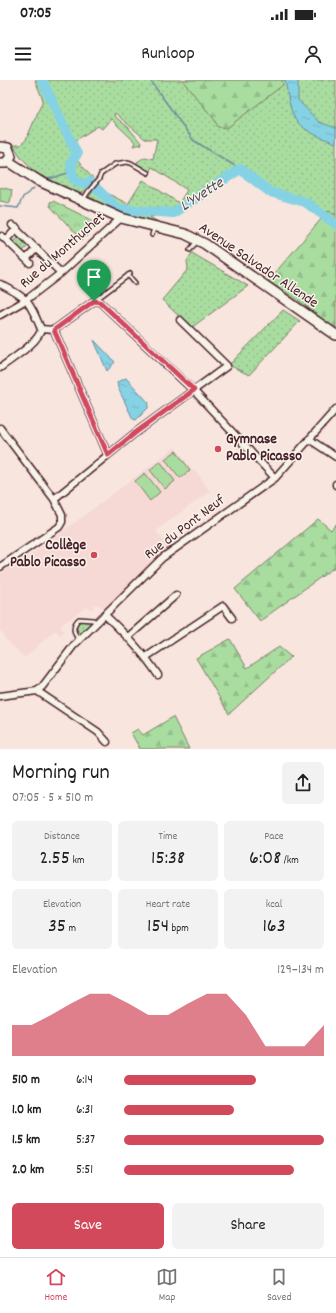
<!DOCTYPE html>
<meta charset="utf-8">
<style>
body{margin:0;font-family:Dekko,sans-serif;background:#f2f2f2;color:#222;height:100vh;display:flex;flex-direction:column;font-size:15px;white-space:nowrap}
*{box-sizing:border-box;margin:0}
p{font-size:13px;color:#767676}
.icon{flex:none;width:22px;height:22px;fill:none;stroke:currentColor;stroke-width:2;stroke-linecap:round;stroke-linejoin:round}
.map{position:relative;height:669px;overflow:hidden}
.panel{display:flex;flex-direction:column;background:#fff;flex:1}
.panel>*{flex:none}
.pin{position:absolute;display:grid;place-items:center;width:34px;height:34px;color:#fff;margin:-41px -17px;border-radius:50% 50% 50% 0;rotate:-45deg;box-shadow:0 0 4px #0007}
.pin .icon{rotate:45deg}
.round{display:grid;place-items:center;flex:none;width:42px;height:42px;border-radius:6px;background:#f2f2f2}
.overview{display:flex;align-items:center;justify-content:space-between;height:68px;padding:0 12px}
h1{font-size:22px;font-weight:600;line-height:30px}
.metrics{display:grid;grid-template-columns:repeat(3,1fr);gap:6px;height:68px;padding:4px 12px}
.metrics div{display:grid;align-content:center;border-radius:6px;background:#f2f2f2;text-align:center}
.metrics b{font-size:20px;font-weight:600}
.metrics small{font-size:11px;font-weight:400}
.metrics p{font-size:11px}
.chart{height:112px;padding:8px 12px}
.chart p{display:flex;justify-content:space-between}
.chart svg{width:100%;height:72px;margin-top:4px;fill:#d1495b;opacity:.7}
.action{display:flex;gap:8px;margin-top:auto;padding:8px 12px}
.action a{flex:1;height:46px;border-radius:6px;background:#d1495b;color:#fff;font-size:16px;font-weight:600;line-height:46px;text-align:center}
.action a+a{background:#f2f2f2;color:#222}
ul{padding:0 12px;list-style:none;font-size:13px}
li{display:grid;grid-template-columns:64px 48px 1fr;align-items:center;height:30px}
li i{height:10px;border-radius:5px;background:#d1495b}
.status{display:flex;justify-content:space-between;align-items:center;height:28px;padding:0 20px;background:#fff;direction:ltr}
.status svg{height:11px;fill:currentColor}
header{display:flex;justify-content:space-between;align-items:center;height:52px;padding:0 12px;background:#fff;font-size:18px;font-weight:600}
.dock{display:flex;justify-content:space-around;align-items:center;height:56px;border-top:1px solid #e0e0e0;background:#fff;font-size:11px;color:#767676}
.dock a{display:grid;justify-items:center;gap:2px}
.dock .current{color:#d1495b}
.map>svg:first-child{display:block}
.built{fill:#f6d9d4}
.grass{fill:url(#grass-dots);stroke:#7a7e66}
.forest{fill:url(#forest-firs);stroke:#7a7e66}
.park{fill:url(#park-tufts);stroke:#7a7e66}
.garden{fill:#a9dda0;stroke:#7a7e66}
.water{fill:url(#water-ripples);stroke:#6d8a9b}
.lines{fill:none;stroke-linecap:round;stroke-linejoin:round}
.stream{stroke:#6d8a9b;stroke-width:1.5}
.river{stroke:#85d2e5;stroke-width:10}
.lane-casing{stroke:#4a1f2b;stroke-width:6}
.street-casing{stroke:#4a1f2b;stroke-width:9}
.secondary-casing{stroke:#4a1f2b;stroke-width:12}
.lane{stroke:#f7f3e8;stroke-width:3}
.street{stroke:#f7f3e8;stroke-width:6}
.secondary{stroke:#f7f3e8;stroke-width:9}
.route-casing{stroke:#fff;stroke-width:8}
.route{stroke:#d1495b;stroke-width:5}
.poi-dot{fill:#d1495b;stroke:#f7f3e8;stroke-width:1.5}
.labels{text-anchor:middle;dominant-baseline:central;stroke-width:3;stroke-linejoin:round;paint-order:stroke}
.street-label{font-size:15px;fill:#4a1f2b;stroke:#f7f3e8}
.poi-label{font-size:15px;font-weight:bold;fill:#4a1f2b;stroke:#f7f3e8;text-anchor:start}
.water-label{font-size:16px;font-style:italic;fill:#594c5a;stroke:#f7f3e8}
</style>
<div class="status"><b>07:05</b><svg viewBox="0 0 49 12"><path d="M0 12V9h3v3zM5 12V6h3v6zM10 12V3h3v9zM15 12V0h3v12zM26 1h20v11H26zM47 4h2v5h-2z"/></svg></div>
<header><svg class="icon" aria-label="menu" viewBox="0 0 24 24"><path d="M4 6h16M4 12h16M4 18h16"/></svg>Runloop<svg class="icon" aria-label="person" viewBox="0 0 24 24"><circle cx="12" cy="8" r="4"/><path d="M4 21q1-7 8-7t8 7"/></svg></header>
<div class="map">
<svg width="336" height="669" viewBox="0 0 336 669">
<defs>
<pattern id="grass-dots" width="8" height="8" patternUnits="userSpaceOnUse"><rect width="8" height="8" fill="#a9dda0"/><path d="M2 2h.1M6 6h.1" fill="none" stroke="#93bd8a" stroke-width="1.8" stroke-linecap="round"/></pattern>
<pattern id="forest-firs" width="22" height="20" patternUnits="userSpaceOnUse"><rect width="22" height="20" fill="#a9dda0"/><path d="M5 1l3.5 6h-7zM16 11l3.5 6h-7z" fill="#93bd8a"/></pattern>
<pattern id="park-tufts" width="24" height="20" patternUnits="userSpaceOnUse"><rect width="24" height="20" fill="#a9dda0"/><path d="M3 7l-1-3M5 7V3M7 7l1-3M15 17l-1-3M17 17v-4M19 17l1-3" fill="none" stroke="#93bd8a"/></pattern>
<pattern id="water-ripples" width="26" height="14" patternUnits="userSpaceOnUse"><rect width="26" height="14" fill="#85d2e5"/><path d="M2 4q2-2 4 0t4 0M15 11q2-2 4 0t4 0" fill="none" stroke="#74b4c5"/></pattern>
</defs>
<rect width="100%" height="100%" fill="#f8e6de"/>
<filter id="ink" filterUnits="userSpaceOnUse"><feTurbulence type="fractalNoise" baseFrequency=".025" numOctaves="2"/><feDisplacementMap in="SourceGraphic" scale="8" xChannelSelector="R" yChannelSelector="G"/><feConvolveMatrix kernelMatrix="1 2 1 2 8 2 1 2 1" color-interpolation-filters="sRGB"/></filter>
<g filter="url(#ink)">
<!-- built -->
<path class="built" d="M175,367L192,389L196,391L210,411L156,451L169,467L106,528L94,524L93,529L85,528L60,546L64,552L60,555L55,550L25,578L3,557L5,555L0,551V494L39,469Z"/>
<!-- grass -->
<path class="grass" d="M35,0H336V135L328,131L323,137L305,124L270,115L240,92L214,111L181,130L150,137L158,142L118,132L95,122L96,120L89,117L98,104L107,113L128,124L143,100L179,123L187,110L152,87L148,94L138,88L137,82L145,77L153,79L157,59H145L115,33L114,36L128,47L142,64L133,66L135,62L111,39L102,49L98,46L70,64L77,80L95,101L80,114L36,93L21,77L13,65H20L26,60L43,20Z
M19,157L28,166L22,172L13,163Z
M192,173L248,206L191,248L162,220L188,189L187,181Z
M283,230L300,241L249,295L229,285Z
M80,541H90L91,543V546L84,553H80L77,550L76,544Z"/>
<!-- forest -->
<path class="forest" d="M182,0H282L283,5L227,48L218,47L214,39Z
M328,131L336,135V250L298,220L268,201Z
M318,439L331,450L336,444V486L260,541L235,509Z
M230,559L247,588L279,567L291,577L229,634L196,578Z
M173,637L189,669H140L131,653L138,649L143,655Z"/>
<!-- park -->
<path class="park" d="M53,121L96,142L98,143L97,146L82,160L50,126V122Z"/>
<!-- garden -->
<path class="garden" d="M0,107L12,110L10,123L0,121Z
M176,371L190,390L180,398L165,379Z
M160,381L175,401L165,409L150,390Z
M145,393L160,412L150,421L135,401Z"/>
<!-- water -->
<path class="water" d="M285,0H298V20L319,42L336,48V63C322,58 308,53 297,42C290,34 287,11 285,0Z
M94,260L115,282L107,291Z
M126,298L149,323L148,328L136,340L133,339L118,308L117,302Z"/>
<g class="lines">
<!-- stream -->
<path class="stream" d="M150,0L193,60L240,89
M49,99L71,92
M0,126L18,128L23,117L34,108"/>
<!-- river -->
<path class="river" d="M42,0L77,74L71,83L73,98L82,104L90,102L118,129L173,133L240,89L270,112L305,122L336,144"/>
<defs>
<path id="lane" d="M83,120L88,112L99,99L101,94L115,84L127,82L131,83L148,93
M152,155L154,148
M190,170L197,161
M128,195L135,203
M94,221L130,194
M79,560C73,553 72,545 79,539L93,540L97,543"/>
<path id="street" d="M12,145L61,193
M2,156L30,183
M6,160L17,148
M26,179L37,168
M0,204C28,218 29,221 41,249C40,262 10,280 0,288
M0,235L26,220L61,193L121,138
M41,249L54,250L94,221L100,222L194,311L275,398
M54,250L108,375
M0,348L54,419L62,435V442L59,447L0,487
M309,359L336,377
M336,405V404
M54,419L135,353L227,286L180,240
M105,535C125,554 143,572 158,595
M128,557L176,515
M146,577L223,526L232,538
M37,611L42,607L74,565L162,478L275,398L336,329
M37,611L98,652L107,662
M0,616L37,611"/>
<path id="secondary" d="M0,67L8,68L11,76L6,83H0
M8,81L39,101L121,138L185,154L205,164L336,255"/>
</defs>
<!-- lane casing -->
<use href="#lane" class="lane-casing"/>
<!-- street casing -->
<use href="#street" class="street-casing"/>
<!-- secondary casing -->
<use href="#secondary" class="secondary-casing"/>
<!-- lane -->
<use href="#lane" class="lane"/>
<!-- street -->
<use href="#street" class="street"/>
<!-- secondary -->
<use href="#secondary" class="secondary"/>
</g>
</g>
<g class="lines" filter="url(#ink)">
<defs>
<path id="route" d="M94,221L100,222L194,310L135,353L108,375L54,250Z"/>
</defs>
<!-- route casing -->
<use href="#route" class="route-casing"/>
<!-- route -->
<use href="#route" class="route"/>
</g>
<!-- markers -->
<g class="poi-dot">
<circle cx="218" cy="369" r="4"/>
<circle cx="94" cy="475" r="4"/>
</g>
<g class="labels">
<!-- street labels -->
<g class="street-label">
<text transform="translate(63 171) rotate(-41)">Rue du Monthuchet</text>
<text transform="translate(258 186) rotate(34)">Avenue Salvador Allende</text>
<text transform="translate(185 448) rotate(-37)">Rue du Pont Neuf</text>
</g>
<!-- poi labels -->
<g class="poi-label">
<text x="226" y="360">Gymnase<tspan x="226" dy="17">Pablo Picasso</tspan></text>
<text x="86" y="466" text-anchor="end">Collège<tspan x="86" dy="17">Pablo Picasso</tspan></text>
</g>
<!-- water labels -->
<g class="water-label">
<text transform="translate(202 115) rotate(-33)">L'Yvette</text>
</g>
</g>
</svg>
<div class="pin" style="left:94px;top:221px;background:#1e9e55"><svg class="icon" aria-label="arrive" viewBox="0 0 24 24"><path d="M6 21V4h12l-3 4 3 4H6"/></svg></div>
</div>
<section class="panel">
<div class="overview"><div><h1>Morning run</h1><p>07:05 · 5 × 510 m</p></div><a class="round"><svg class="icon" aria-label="share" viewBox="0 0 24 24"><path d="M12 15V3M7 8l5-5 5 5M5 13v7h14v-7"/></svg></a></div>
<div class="metrics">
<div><p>Distance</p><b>2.55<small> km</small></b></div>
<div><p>Time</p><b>15:38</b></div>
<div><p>Pace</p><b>6:08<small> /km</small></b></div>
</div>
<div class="metrics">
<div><p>Elevation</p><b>35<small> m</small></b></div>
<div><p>Heart rate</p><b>154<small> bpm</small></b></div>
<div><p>kcal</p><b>163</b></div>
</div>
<div class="chart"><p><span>Elevation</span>129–134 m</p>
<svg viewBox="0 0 160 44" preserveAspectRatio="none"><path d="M0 44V25L10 25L20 19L30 12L40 6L50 6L60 12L70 19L80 19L90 12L100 6L110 6L120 19L130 38L140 38L150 38L160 25V44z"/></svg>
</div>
<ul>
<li><b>510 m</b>6:14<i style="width:66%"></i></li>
<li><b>1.0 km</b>6:31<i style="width:55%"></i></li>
<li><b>1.5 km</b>5:37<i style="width:100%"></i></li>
<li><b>2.0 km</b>5:51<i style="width:85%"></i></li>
</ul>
<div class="action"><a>Save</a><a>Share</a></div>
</section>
<nav class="dock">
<a class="current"><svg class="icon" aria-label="home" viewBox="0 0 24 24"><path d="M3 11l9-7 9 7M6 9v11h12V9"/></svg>Home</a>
<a><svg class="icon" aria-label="map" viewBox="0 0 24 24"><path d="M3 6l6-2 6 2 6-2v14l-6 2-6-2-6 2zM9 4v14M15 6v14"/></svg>Map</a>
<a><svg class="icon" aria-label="saved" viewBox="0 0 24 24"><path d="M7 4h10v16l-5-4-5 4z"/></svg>Saved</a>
</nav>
